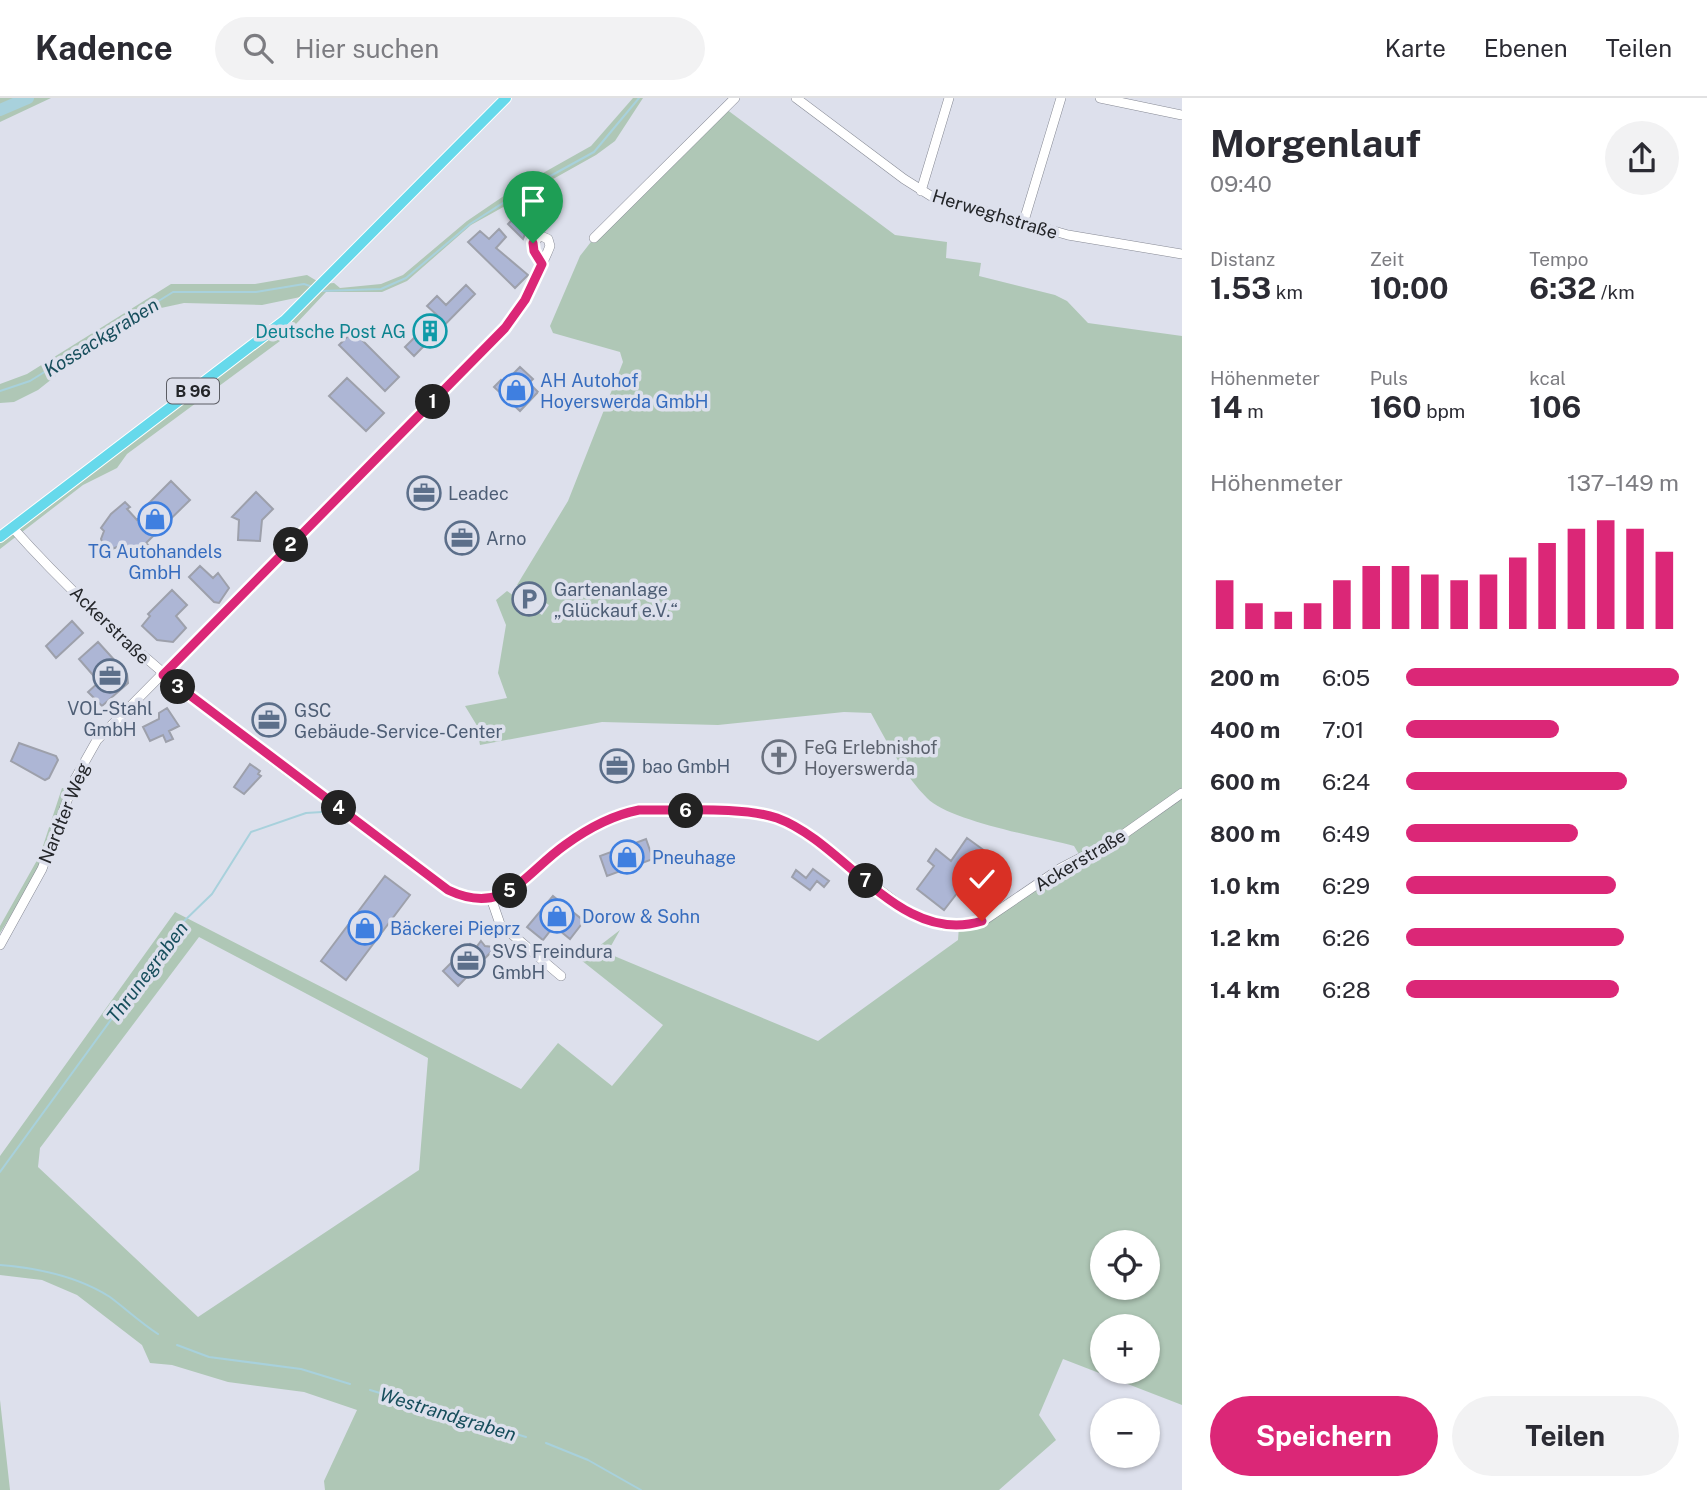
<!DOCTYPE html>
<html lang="de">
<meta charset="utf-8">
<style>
body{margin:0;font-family:"Public Sans",sans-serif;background:#f2f2f3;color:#2b2b33;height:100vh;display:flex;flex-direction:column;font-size:26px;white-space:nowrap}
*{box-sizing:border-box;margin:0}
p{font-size:23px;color:#7c7c81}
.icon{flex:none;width:38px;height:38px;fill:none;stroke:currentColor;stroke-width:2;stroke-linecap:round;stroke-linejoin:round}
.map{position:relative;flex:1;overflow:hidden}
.panel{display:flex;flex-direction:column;background:#fff;width:525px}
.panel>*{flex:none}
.controls{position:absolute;left:1090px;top:1132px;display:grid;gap:14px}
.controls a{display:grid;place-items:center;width:70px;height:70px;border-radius:50%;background:#fff;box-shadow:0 2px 5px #0004;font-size:35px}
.pin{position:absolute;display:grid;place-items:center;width:60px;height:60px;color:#fff;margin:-72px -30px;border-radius:50% 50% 50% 0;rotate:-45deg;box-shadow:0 0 7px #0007}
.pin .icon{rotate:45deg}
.km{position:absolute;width:35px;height:35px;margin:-18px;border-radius:50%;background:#222;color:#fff;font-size:19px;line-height:35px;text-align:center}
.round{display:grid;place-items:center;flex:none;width:74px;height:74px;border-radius:37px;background:#f2f2f3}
.head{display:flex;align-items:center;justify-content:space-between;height:119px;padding:0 28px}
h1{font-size:38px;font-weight:700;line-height:52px}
.stats{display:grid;grid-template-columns:repeat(3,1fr);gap:10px;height:119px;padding:7px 28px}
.stats div{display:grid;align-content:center}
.stats b{font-size:30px;font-weight:700}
.stats small{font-size:19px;font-weight:400}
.stats p{font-size:19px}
.chart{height:196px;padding:14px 28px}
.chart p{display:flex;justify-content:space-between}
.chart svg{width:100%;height:126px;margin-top:7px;stroke:#db2777;stroke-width:6}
.button{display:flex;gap:14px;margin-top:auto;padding:14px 28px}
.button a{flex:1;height:80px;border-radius:42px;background:#db2777;color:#fff;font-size:28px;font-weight:700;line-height:80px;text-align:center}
.button a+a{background:#f2f2f3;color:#2b2b33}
ul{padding:0 28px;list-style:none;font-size:23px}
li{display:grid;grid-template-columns:112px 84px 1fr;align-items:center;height:52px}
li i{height:18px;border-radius:9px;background:#db2777}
header{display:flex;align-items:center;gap:42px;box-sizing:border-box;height:98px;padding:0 35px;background:#fff;border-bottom:2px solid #e1e1e2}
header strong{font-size:33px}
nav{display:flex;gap:38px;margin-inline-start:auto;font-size:24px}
.search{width:490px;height:63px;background:#f2f2f3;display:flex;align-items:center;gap:18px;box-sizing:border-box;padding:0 24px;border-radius:38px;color:#7c7c81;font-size:26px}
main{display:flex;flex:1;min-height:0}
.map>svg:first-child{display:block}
.green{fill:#afc7b6;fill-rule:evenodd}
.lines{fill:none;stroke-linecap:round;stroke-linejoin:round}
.stream{stroke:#a8d1dc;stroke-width:2}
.river{stroke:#a8d1dc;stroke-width:12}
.building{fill:#adb6d5;stroke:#9da0ab;stroke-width:2}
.minor-casing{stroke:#868994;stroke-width:10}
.major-casing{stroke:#fff;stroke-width:12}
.minor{stroke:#fff;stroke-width:9}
.major{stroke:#66d9eb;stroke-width:10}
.route-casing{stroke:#fff;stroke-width:14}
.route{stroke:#db2777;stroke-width:9}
.labels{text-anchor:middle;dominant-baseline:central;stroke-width:7;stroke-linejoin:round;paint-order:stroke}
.shield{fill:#dde0ec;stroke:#5b5d64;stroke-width:2}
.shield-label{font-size:16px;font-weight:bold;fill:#232529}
.street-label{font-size:18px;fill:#232529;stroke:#dde0ec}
.culture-label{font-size:18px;fill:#0d838f;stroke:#dde0ec;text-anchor:end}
.shop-label{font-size:18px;fill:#366cbe;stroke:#dde0ec;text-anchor:start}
.service-label{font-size:18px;fill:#4e5e75;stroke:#dde0ec;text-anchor:start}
.worship-label{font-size:18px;fill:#5b616d;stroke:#dde0ec;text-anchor:start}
.water-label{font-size:19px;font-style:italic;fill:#174e5c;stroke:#dde0ec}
</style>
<header>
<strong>Kadence</strong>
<div class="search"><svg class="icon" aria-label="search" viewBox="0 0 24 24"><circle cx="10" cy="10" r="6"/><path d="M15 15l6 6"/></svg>Hier suchen</div>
<nav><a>Karte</a><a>Ebenen</a><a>Teilen</a></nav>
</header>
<main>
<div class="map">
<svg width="1182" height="1392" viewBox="0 0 1182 1392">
<rect width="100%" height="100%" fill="#dde0ec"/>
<!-- green -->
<path class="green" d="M0,0H51L0,24Z
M633,0H643L615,43L596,57L471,127L407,183L382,194H326L280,243L127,356L117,370L83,387L0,451V439L310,197L262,207L184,205L161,210L72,265L38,292L14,304L0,305V286L27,276L171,186H255L307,177L322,186L334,185L340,190L381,186L403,177L467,123L511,93L591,48Z
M726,11L895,137L947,144L946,160L981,165L979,178L1055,197L1067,203L1088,225L1182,238V1307L1063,1261L1039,1317L1056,1342L999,1392H325L324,1383L357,1312L304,1294L228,1284L172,1267L150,1265L142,1247L77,1197L42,1182L0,1177V1058L175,814L521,991L558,945L612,988L663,927L581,862L620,832L607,855L818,943L958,842L959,828L971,826L1080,758L1074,748C1040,739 949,723 927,700C903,676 887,644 871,615L844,614L718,627L602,624L480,647L476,626L465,608L507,600L498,575L506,527L496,502L507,493L542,517L549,507L517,487L568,403L623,264L620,254L553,235L550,228L580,158L594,140ZM199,839L428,960L419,1072L198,1219L38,1069L40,1050ZM1102,1144H1148V1190H1102ZM1102,1228H1148V1274H1102Z
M62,690L67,691L45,756L29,789L0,835V828L40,757Z
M0,1302L10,1392H0Z"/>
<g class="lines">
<!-- stream -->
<path class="stream" d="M321,193L381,191L406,180L470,126L514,98L594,54L639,0
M0,293L30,283L173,194H256L304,186L313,189
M0,1074L180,827L212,796L251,734L306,715L322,714
M0,1167C38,1170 77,1178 110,1199C126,1211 141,1225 158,1236
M177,1247L209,1259L301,1271L350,1286
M370,1292L526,1339
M546,1345L588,1362L641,1392"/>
<!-- river -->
<path class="river" d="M0,12L28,0"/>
</g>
<!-- building -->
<path class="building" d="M525,109L533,117L523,141L508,126Z
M499,131L506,139L496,150L528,177L515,190L468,144L480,133L489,141Z
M466,187L475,196L414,258L405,249L437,217L427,208L437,198L446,207Z
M353,233L399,279L385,293L339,247Z
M520,269L533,281L529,285L538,294L520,313L494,289L501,282L504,285Z
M347,280L384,315L366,333L329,298Z
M171,383L190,402L146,445L155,454L147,461L138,452L131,460L120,448L109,452L104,448L101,441L104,433L101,430L111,416L125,404L130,409L127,411L137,422L152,408L149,405Z
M256,394L273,411L262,422L260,443L238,442L239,422L232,419Z
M200,468L213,480L218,475L229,490L219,505L214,504L189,479Z
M172,492L187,507L176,518L186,530L173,544L157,542L142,528L150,518L148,516Z
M72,523L83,535L56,560L46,548Z
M98,544L127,576L128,585L102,608L88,594L99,584L79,561Z
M272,608L282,615L266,636L256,629Z
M167,610L179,628L169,633L173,641L166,644L163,637L150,643L143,629L159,621V615Z
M19,645L56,658L58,662L49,680L45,682L11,663Z
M250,666L260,673L258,676L261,678L244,696L234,689Z
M967,740L1000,764L971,803L958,794L944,812L917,791L934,768L928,763L936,751L951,763Z
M646,741L653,761L607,778L600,758Z
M813,771L829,783L824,789L817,783L810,792L792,779L796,772L806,780Z
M385,778L410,797L346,882L321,863Z
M553,798L584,823L570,841L554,828L543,842L527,829Z
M481,843L485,848L493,849V852L458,888L443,873L470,846L475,851Z"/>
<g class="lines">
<defs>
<path id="minor" d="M796,0L904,81L931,98L1068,137L1182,156
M1100,0L1182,17
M921,93L949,0
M1023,126L1061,0
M594,140L735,0
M12,429C139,572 295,678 448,792C505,819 524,776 565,747C587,731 613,717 639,712L755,715L774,719L792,726L913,817L945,828H959L983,823L1061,770L1117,741L1182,695
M491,800L500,826L561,878
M0,847L42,771L75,681L97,642L505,230C524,204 538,178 550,148L548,141L541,138L535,142L533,149L543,166"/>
<path id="major" d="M0,439L285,222L506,0"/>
</defs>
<!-- minor casing -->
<use href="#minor" class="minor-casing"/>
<!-- major casing -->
<use href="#major" class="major-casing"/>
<!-- minor -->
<use href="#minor" class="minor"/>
<!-- major -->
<use href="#major" class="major"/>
</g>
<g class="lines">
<defs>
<path id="route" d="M533,145L534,153L542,166L525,202L505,230L163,577L448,792C505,819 524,776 565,747C587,731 613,717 639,712C678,713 742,708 777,720C846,745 900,849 982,823"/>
</defs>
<!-- route casing -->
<use href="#route" class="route-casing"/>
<!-- route -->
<use href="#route" class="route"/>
</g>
<!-- icons -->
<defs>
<symbol id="building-ring" viewBox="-11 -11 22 22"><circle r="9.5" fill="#dde0ec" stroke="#0f9aa8" stroke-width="1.5"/><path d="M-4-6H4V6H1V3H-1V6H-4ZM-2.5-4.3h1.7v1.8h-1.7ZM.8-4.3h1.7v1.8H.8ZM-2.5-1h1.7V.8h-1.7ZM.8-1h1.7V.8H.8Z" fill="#0f9aa8"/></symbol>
<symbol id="shop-ring" viewBox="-11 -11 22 22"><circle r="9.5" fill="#dde0ec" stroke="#3f7fe0" stroke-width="1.5"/><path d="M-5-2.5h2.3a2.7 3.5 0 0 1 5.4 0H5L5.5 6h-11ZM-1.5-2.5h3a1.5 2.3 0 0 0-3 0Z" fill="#3f7fe0"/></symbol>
<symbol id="office-ring" viewBox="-11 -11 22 22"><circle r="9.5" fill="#dde0ec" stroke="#5c6f8a" stroke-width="1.5"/><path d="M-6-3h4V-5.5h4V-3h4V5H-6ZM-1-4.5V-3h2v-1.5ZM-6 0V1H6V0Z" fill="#5c6f8a"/></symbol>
<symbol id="parking-ring" viewBox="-11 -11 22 22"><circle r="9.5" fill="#dde0ec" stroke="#5c6f8a" stroke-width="1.5"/><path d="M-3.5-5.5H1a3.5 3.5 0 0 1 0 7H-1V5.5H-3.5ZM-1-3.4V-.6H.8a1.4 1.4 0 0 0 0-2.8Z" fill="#5c6f8a"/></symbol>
<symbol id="church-ring" viewBox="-11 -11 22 22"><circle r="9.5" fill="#dde0ec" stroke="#6b7280" stroke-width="1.5"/><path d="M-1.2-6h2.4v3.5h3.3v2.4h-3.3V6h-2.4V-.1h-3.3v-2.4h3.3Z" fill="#6b7280"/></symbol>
</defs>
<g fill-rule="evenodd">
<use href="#building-ring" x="411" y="214" width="38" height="38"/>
<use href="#shop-ring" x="497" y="273" width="38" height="38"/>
<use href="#office-ring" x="405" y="376" width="38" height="38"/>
<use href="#shop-ring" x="136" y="402" width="38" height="38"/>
<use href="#office-ring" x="443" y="421" width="38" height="38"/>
<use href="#parking-ring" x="510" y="482" width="38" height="38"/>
<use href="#office-ring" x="91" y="559" width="38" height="38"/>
<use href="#office-ring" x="250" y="603" width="38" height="38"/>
<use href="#church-ring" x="760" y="640" width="38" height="38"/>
<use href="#office-ring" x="598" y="649" width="38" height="38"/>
<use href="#shop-ring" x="608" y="740" width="38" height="38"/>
<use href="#shop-ring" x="538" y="799" width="38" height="38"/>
<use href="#shop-ring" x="346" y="811" width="38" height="38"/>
<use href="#office-ring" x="449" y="844" width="38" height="38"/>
</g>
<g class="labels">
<!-- shield labels -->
<rect class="shield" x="167" y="280.5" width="52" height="25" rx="5"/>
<g class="shield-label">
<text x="193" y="293">B 96</text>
</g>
<!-- street labels -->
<g class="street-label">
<text transform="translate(995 116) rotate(17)">Herweghstraße</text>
<text transform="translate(110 527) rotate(44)">Ackerstraße</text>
<text transform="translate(64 715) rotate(-68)">Nardter Weg</text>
<text transform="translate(1080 762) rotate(-31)">Ackerstraße</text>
</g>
<!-- culture labels -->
<g class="culture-label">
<text x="406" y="233">Deutsche Post AG</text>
</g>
<!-- shop labels -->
<g class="shop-label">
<text x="540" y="282">AH Autohof<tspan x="540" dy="21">Hoyerswerda GmbH</tspan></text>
<text x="155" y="453" text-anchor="middle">TG Autohandels<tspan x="155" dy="21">GmbH</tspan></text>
<text x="652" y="759">Pneuhage</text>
<text x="582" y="818">Dorow &amp; Sohn</text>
<text x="390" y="830">Bäckerei Pieprz</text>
</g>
<!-- service labels -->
<g class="service-label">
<text x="448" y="395">Leadec</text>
<text x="486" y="440">Arno</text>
<text x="554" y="491">Gartenanlage<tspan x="554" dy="21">„Glückauf e.V.“</tspan></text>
<text x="110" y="610" text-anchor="middle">VOL-Stahl<tspan x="110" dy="21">GmbH</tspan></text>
<text x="294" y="612">GSC<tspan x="294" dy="21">Gebäude-Service-Center</tspan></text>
<text x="642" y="668">bao GmbH</text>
<text x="492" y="853">SVS Freindura<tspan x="492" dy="21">GmbH</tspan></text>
</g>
<!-- worship labels -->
<g class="worship-label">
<text x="804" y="649">FeG Erlebnishof<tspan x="804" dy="21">Hoyerswerda</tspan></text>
</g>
<!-- water labels -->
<g class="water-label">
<text transform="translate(101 239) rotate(-32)">Kossackgraben</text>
<text transform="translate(147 874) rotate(-53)">Thrunegraben</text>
<text transform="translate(448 1316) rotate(17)">Westrandgraben</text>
</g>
</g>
</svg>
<div class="controls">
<a><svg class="icon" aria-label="locate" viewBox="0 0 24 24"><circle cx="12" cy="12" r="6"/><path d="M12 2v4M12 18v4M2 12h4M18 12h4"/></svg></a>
<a>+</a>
<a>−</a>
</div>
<div class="pin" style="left:533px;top:145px;background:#1e9e55"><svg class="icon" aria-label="arrive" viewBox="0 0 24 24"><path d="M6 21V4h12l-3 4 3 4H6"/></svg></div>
<div class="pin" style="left:982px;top:823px;background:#d93025"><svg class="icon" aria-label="check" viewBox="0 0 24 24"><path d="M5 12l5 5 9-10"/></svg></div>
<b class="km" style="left:433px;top:304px">1</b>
<b class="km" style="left:291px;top:447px">2</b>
<b class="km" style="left:178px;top:589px">3</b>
<b class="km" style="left:339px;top:710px">4</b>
<b class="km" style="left:510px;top:793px">5</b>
<b class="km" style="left:686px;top:713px">6</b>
<b class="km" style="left:866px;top:783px">7</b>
</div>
<section class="panel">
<div class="head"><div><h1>Morgenlauf</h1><p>09:40</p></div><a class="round"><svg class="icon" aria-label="share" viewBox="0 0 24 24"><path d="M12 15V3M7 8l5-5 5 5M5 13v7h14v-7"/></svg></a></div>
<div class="stats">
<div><p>Distanz</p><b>1.53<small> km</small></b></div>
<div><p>Zeit</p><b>10:00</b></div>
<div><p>Tempo</p><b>6:32<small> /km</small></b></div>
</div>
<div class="stats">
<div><p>Höhenmeter</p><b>14<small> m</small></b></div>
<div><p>Puls</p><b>160<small> bpm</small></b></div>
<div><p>kcal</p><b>106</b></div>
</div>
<div class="chart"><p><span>Höhenmeter</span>137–149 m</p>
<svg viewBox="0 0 160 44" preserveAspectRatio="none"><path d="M5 44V27M15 44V35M25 44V38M35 44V35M45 44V27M55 44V22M65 44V22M75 44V25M85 44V27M95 44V25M105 44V19M115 44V14M125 44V9M135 44V6M145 44V9M155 44V17"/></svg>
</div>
<ul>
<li><b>200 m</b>6:05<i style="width:100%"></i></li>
<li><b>400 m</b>7:01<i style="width:56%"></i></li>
<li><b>600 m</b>6:24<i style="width:81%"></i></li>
<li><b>800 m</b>6:49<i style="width:63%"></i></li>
<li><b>1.0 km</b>6:29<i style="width:77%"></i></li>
<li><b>1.2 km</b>6:26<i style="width:80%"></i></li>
<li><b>1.4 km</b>6:28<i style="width:78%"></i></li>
</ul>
<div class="button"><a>Speichern</a><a>Teilen</a></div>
</section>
</main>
